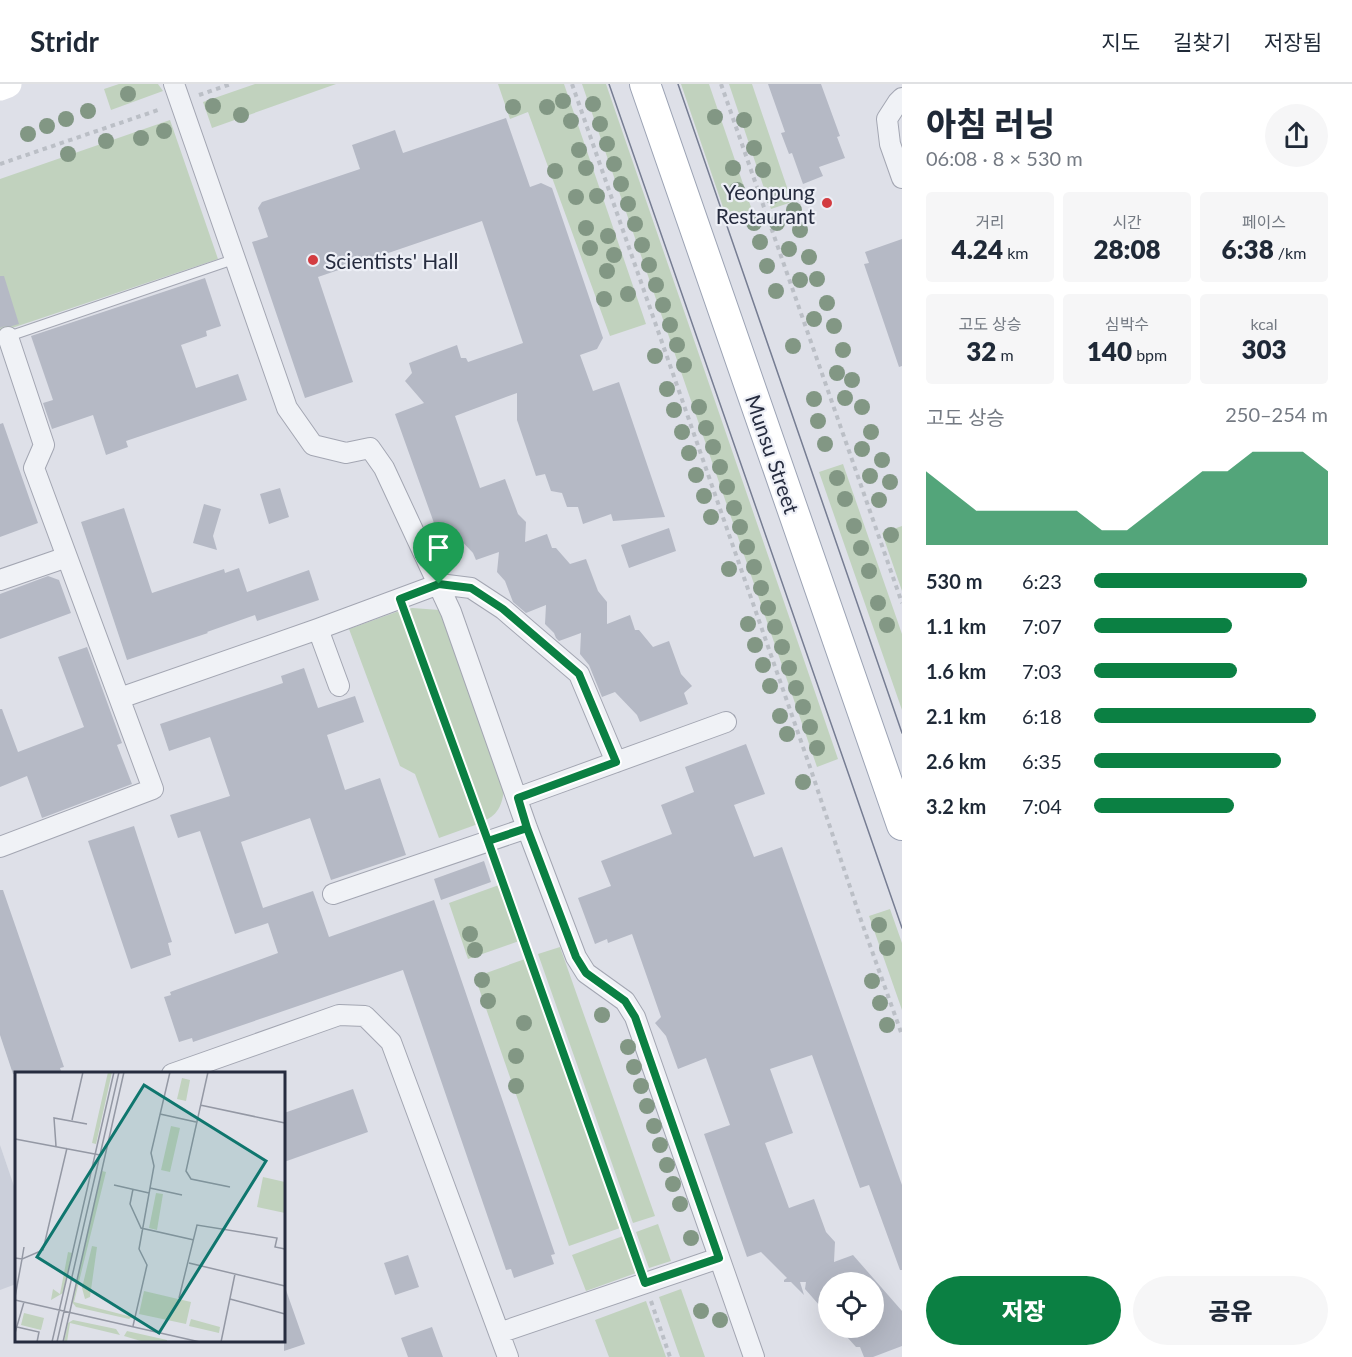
<!DOCTYPE html>
<html lang="ko">
<meta charset="utf-8">
<style>
body{margin:0;font-family:Lato,"Noto Sans KR",sans-serif;background:#f6f6f7;color:#1f2937;height:100vh;display:flex;flex-direction:column;font-size:22px;white-space:nowrap}
*{box-sizing:border-box;margin:0}
p{font-size:20px;color:#747a83}
.icon{flex:none;width:33px;height:33px;fill:none;stroke:currentColor;stroke-width:2;stroke-linecap:round;stroke-linejoin:round}
.map{position:relative;flex:1;overflow:hidden}
.sheet{display:flex;flex-direction:column;background:#fff;width:450px}
.sheet>*{flex:none}
.controls{position:absolute;left:818px;top:1188px;display:grid;gap:12px}
.controls a{display:grid;place-items:center;width:66px;height:66px;border-radius:50%;background:#fff;box-shadow:0 6px 24px #0002;font-size:30px}
.pin{position:absolute;display:grid;place-items:center;width:51px;height:51px;color:#fff;margin:-62px -26px;border-radius:50% 50% 50% 0;rotate:-45deg;box-shadow:0 0 6px #0007}
.pin .icon{rotate:45deg}
.round{display:grid;place-items:center;flex:none;width:63px;height:63px;border-radius:32px;background:#f6f6f7}
.headline{display:flex;align-items:center;justify-content:space-between;height:102px;padding:0 24px}
h1{font-size:33px;font-weight:800;line-height:45px}
.stats{display:grid;grid-template-columns:repeat(3,1fr);gap:9px;height:102px;padding:6px 24px}
.stats div{display:grid;align-content:center;border-radius:6px;background:#f6f6f7;text-align:center}
.stats b{font-size:26px;font-weight:800}
.stats small{font-size:16px;font-weight:400}
.stats p{font-size:16px}
.chart{height:168px;padding:12px 24px}
.chart p{display:flex;justify-content:space-between}
.chart svg{width:100%;height:108px;margin-top:6px;fill:#0b8043;opacity:.7}
.cta{display:flex;gap:12px;margin-top:auto;padding:12px 24px}
.cta a{flex:1;height:69px;border-radius:36px;background:#0b8043;color:#fff;font-size:24px;font-weight:800;line-height:69px;text-align:center}
.cta a+a{background:#f6f6f7;color:#1f2937}
ul{padding:0 24px;list-style:none;font-size:20px}
li{display:grid;grid-template-columns:96px 72px 1fr;align-items:center;height:45px}
li i{height:15px;border-radius:8px;background:#0b8043}
header{display:flex;align-items:center;gap:36px;box-sizing:border-box;height:84px;padding:0 30px;background:#fff;border-bottom:2px solid #e0e1e3}
header strong{font-size:28px}
nav{display:flex;gap:33px;margin-inline-start:auto;font-size:21px}
main{display:flex;flex:1;min-height:0}
.map>svg:first-child{display:block}
.built{fill:#cbcfda}
.green{fill:#c1d2be}
.building{fill:#b5b9c5}
.lines{fill:none;stroke-linecap:round;stroke-linejoin:round}
.lane-casing{stroke:#a3a6b2;stroke-width:11}
.street-casing{stroke:#a3a6b2;stroke-width:22}
.primary-casing{stroke:#9ca3b4;stroke-width:32}
.path{stroke:#bbbfc6;stroke-width:4;stroke-dasharray:4.5 4.5;stroke-linecap:butt}
.lane{stroke:#f0f2f6;stroke-width:9}
.street{stroke:#f0f2f6;stroke-width:20}
.secondary{stroke:#fff;stroke-width:27}
.primary{stroke:#fff;stroke-width:30}
.tram{stroke:#767d92;stroke-width:1.5}
.tree{fill:#829784}
.route-casing{stroke:#fff;stroke-width:12}
.route{stroke:#0b8043;stroke-width:8}
.poi-dot{fill:#d33c41;stroke:#edeff6;stroke-width:2}
.labels{text-anchor:middle;dominant-baseline:central;stroke-width:4.5;stroke-linejoin:round;paint-order:stroke}
.poi-label{font-size:21px;fill:#262c3f;stroke:#edeff6;text-anchor:end}
.street-label{font-size:21px;fill:#262c3f;stroke:#edeff6}
.inset-road{fill:none;stroke:#9498a4;stroke-width:1.5}
.view{fill:#0f766e;fill-opacity:0.15;stroke:#0f766e;stroke-width:3}
.inset-edge{fill:none;stroke:#262c3f;stroke-width:3}
</style>
<header>
<strong>Stridr</strong>
<nav><a>지도</a><a>길찾기</a><a>저장됨</a></nav>
</header>
<main>
<div class="map">
<svg width="902" height="1273" viewBox="0 0 902 1273">
<rect width="100%" height="100%" fill="#dee0e8"/>
<!-- built -->
<path class="built" d="M0,1061L16,1108V1200L0,1206Z"/>
<!-- green -->
<path class="green" d="M119,0H158L163,7L111,26L104,5Z
M255,0H336L212,44L203,18Z
M498,0H564L646,240L610,252L528,28L510,35Z
M582,0H606L838,675L817,683Z
M681,0H709L753,129L728,138Z
M729,0H752L792,118L771,125Z
M170,36L218,175L0,248V95Z
M843,380L902,550V626L819,388Z
M902,442V507L882,449Z
M412,524L440,526L504,699C504,714 501,729 486,736L409,525Z
M399,527L478,740L439,754L415,690L400,682L349,545Z
M499,801L519,857L468,875L449,819Z
M890,825L902,859V926L869,832Z
M560,863L655,1132L633,1139L538,870Z
M525,875L620,1144L569,1162L475,893Z
M658,1140L671,1177L649,1184L636,1148Z
M623,1152L636,1189L586,1207L572,1171Z
M681,1205L705,1273H680L659,1213Z
M646,1217L666,1273H609L595,1236Z"/>
<!-- building -->
<path class="building" d="M768,0H821L840,52L837,53L845,74L819,83L823,92L803,100L792,69L789,70L781,49L785,48Z
M506,34L530,103L541,99L552,104L603,254L597,265L580,271L593,307L619,298L665,433L613,437L611,430L583,440L578,423H567L562,409L551,407L545,390L536,392L517,336V309L455,332L480,404L505,395L518,430L526,438L525,458L547,450L552,464H556L570,480L586,475L598,507L607,518V540L630,531L635,546H639L653,563L669,557L681,590L692,602L684,609L688,620L640,638L637,631L615,608L602,613L589,581L580,570L581,549L559,557L556,554L554,549L545,540L546,521L526,529L513,518L505,497L497,488L499,468L476,476L473,469L453,448L439,453L395,330L424,319L405,297L412,289L409,279L457,261L461,274H466L468,278L523,259L482,137L318,193L353,298L305,314L252,158L268,153L258,124L262,118L360,85L352,61L395,46L403,69Z
M902,155V282L899,283L864,180L869,179L865,168Z
M0,192H4L19,240L12,242H5L0,244Z
M205,194L221,242L206,247L207,252L181,261L196,304L238,290L247,316L126,357L128,363L106,371L93,331L52,345L43,319L53,316L31,252Z
M3,339L38,439L0,453V340Z
M280,404L289,433L269,440L260,410Z
M204,420L221,425L213,452L217,466L193,459Z
M124,424L152,509L224,485L225,489L239,484L247,508L309,486L319,516L257,537L255,531L207,548L208,549L127,576L81,438Z
M669,444L676,467L629,484L621,461Z
M48,492L59,496L71,529L0,555V510Z
M87,563L122,659L117,661L132,700L42,734L27,692L0,703V625H2L18,668L84,643L58,573Z
M304,584L318,624L355,612L364,638L327,651L345,706L380,694L406,771L331,796L310,734L241,758L263,824L313,807L329,853L434,816L555,1170L551,1171L554,1180L514,1194L511,1185L506,1186L403,886L193,958L192,954L179,958L164,913L171,911L170,908L278,869L268,839L235,850L200,747L178,754L170,731L230,712L210,653L169,667L160,640L283,599L281,592Z
M746,660L765,710L734,721L754,773L782,763L902,1101V1186H900L869,1101L860,1104L812,971L770,985L793,1049L765,1059L789,1124L814,1115L826,1148L835,1158L834,1178L853,1171L902,1227V1262L873,1273H864L860,1263H856L839,1244H873V1198H828V1231L805,1205L806,1198H800L804,1211L791,1198H784V1196L787,1194L761,1168L747,1173L704,1050L730,1041L706,974L678,985L666,952L655,939L661,933L632,850L608,859L607,855L595,860L578,814L611,802L601,777L672,750L661,721L694,708L685,683Z
M134,742L172,858L168,859L171,871L131,885L88,757Z
M484,777L491,798L441,816L434,795Z
M0,806H3L64,983L60,984L62,990H13L0,951Z
M353,1005L368,1048L284,1078V1029Z
M408,1171L419,1203L395,1211L384,1179Z
M284,1206H286L305,1260L284,1267Z
M432,1243L443,1273H408L401,1254Z"/>
<g class="lines">
<defs>
<path id="lane" d="M7,253L235,175"/>
<path id="street" d="M174,0L287,324L313,361L346,369L370,364L384,384L451,528L527,744L576,873L586,889L625,917L635,933L754,1273
M902,14L898,18L887,35L890,60L902,94
M0,496L67,473
M318,545L339,602
M120,614L318,545L439,500L471,504L503,525L579,590L616,678
M517,714L726,638
M0,763L153,705L34,384L44,361L8,253
M333,810L527,744
M172,990L339,931L365,932L391,958L508,1273
M499,1249L719,1174"/>
<path id="primary" d="M645,0L902,741"/>
</defs>
<!-- lane casing -->
<use href="#lane" class="lane-casing"/>
<!-- street casing -->
<use href="#street" class="street-casing"/>
<!-- primary casing -->
<use href="#primary" class="primary-casing"/>
<!-- path -->
<path class="path" d="M572,0L811,686L862,839L902,951
M721,0L902,519
M199,11L231,0
M0,80L161,25
M407,533L481,738
M495,776L638,1182
M651,1217L670,1273"/>
<!-- lane -->
<use href="#lane" class="lane"/>
<!-- street -->
<use href="#street" class="street"/>
<!-- secondary -->
<path class="secondary" d="M0,3L8,0"/>
<!-- primary -->
<use href="#primary" class="primary"/>
<!-- tram -->
<path class="tram" d="M609,0L902,844
M678,0L902,649"/>
</g>
<!-- trees -->
<g class="tree">
<circle cx="128" cy="10" r="8"/>
<circle cx="563" cy="17" r="8"/>
<circle cx="593" cy="20" r="8"/>
<circle cx="213" cy="22" r="8"/>
<circle cx="513" cy="23" r="8"/>
<circle cx="547" cy="23" r="8"/>
<circle cx="88" cy="27" r="8"/>
<circle cx="241" cy="31" r="8"/>
<circle cx="715" cy="33" r="8"/>
<circle cx="66" cy="35" r="8"/>
<circle cx="744" cy="36" r="8"/>
<circle cx="571" cy="37" r="8"/>
<circle cx="600" cy="40" r="8"/>
<circle cx="47" cy="42" r="8"/>
<circle cx="164" cy="47" r="8"/>
<circle cx="28" cy="50" r="8"/>
<circle cx="141" cy="54" r="8"/>
<circle cx="106" cy="57" r="8"/>
<circle cx="607" cy="60" r="8"/>
<circle cx="754" cy="64" r="8"/>
<circle cx="579" cy="66" r="8"/>
<circle cx="68" cy="70" r="8"/>
<circle cx="614" cy="80" r="8"/>
<circle cx="586" cy="84" r="8"/>
<circle cx="733" cy="84" r="8"/>
<circle cx="763" cy="86" r="8"/>
<circle cx="555" cy="87" r="8"/>
<circle cx="621" cy="100" r="8"/>
<circle cx="737" cy="106" r="8"/>
<circle cx="597" cy="112" r="8"/>
<circle cx="772" cy="112" r="8"/>
<circle cx="576" cy="113" r="8"/>
<circle cx="628" cy="120" r="8"/>
<circle cx="794" cy="126" r="8"/>
<circle cx="754" cy="139" r="8"/>
<circle cx="777" cy="139" r="8"/>
<circle cx="635" cy="140" r="8"/>
<circle cx="586" cy="144" r="8"/>
<circle cx="800" cy="146" r="8"/>
<circle cx="608" cy="152" r="8"/>
<circle cx="760" cy="158" r="8"/>
<circle cx="642" cy="161" r="8"/>
<circle cx="590" cy="164" r="8"/>
<circle cx="789" cy="165" r="8"/>
<circle cx="614" cy="171" r="8"/>
<circle cx="809" cy="173" r="8"/>
<circle cx="649" cy="181" r="8"/>
<circle cx="767" cy="182" r="8"/>
<circle cx="607" cy="187" r="8"/>
<circle cx="817" cy="195" r="8"/>
<circle cx="800" cy="196" r="8"/>
<circle cx="656" cy="201" r="8"/>
<circle cx="776" cy="207" r="8"/>
<circle cx="628" cy="210" r="8"/>
<circle cx="604" cy="215" r="8"/>
<circle cx="827" cy="219" r="8"/>
<circle cx="663" cy="221" r="8"/>
<circle cx="814" cy="235" r="8"/>
<circle cx="670" cy="241" r="8"/>
<circle cx="834" cy="242" r="8"/>
<circle cx="677" cy="261" r="8"/>
<circle cx="793" cy="262" r="8"/>
<circle cx="843" cy="266" r="8"/>
<circle cx="655" cy="272" r="8"/>
<circle cx="684" cy="281" r="8"/>
<circle cx="837" cy="289" r="8"/>
<circle cx="852" cy="296" r="8"/>
<circle cx="667" cy="305" r="8"/>
<circle cx="845" cy="314" r="8"/>
<circle cx="814" cy="315" r="8"/>
<circle cx="699" cy="323" r="8"/>
<circle cx="862" cy="323" r="8"/>
<circle cx="674" cy="326" r="8"/>
<circle cx="818" cy="337" r="8"/>
<circle cx="706" cy="344" r="8"/>
<circle cx="682" cy="348" r="8"/>
<circle cx="871" cy="348" r="8"/>
<circle cx="825" cy="360" r="8"/>
<circle cx="713" cy="363" r="8"/>
<circle cx="862" cy="365" r="8"/>
<circle cx="689" cy="369" r="8"/>
<circle cx="882" cy="376" r="8"/>
<circle cx="720" cy="383" r="8"/>
<circle cx="696" cy="391" r="8"/>
<circle cx="870" cy="392" r="8"/>
<circle cx="837" cy="394" r="8"/>
<circle cx="890" cy="398" r="8"/>
<circle cx="727" cy="403" r="8"/>
<circle cx="704" cy="412" r="8"/>
<circle cx="845" cy="415" r="8"/>
<circle cx="879" cy="416" r="8"/>
<circle cx="734" cy="424" r="8"/>
<circle cx="711" cy="433" r="8"/>
<circle cx="854" cy="442" r="8"/>
<circle cx="740" cy="443" r="8"/>
<circle cx="891" cy="451" r="8"/>
<circle cx="747" cy="463" r="8"/>
<circle cx="861" cy="464" r="8"/>
<circle cx="754" cy="483" r="8"/>
<circle cx="729" cy="485" r="8"/>
<circle cx="869" cy="487" r="8"/>
<circle cx="761" cy="504" r="8"/>
<circle cx="878" cy="519" r="8"/>
<circle cx="768" cy="524" r="8"/>
<circle cx="748" cy="540" r="8"/>
<circle cx="887" cy="541" r="8"/>
<circle cx="775" cy="543" r="8"/>
<circle cx="755" cy="561" r="8"/>
<circle cx="782" cy="563" r="8"/>
<circle cx="763" cy="581" r="8"/>
<circle cx="789" cy="584" r="8"/>
<circle cx="770" cy="602" r="8"/>
<circle cx="796" cy="604" r="8"/>
<circle cx="803" cy="623" r="8"/>
<circle cx="780" cy="632" r="8"/>
<circle cx="810" cy="643" r="8"/>
<circle cx="787" cy="650" r="8"/>
<circle cx="817" cy="664" r="8"/>
<circle cx="803" cy="698" r="8"/>
<circle cx="879" cy="841" r="8"/>
<circle cx="470" cy="850" r="8"/>
<circle cx="887" cy="864" r="8"/>
<circle cx="475" cy="866" r="8"/>
<circle cx="482" cy="896" r="8"/>
<circle cx="872" cy="897" r="8"/>
<circle cx="488" cy="917" r="8"/>
<circle cx="880" cy="919" r="8"/>
<circle cx="602" cy="931" r="8"/>
<circle cx="524" cy="939" r="8"/>
<circle cx="887" cy="941" r="8"/>
<circle cx="628" cy="963" r="8"/>
<circle cx="516" cy="972" r="8"/>
<circle cx="634" cy="983" r="8"/>
<circle cx="516" cy="1002" r="8"/>
<circle cx="641" cy="1002" r="8"/>
<circle cx="647" cy="1022" r="8"/>
<circle cx="654" cy="1042" r="8"/>
<circle cx="660" cy="1061" r="8"/>
<circle cx="667" cy="1081" r="8"/>
<circle cx="673" cy="1100" r="8"/>
<circle cx="680" cy="1120" r="8"/>
<circle cx="691" cy="1154" r="8"/>
<circle cx="701" cy="1227" r="8"/>
<circle cx="720" cy="1236" r="8"/>
</g>
<g class="lines">
<defs>
<path id="route" d="M439,500L400,515L488,757L527,744L576,873L586,889L625,917L635,933L719,1174L645,1199L488,757L527,744L518,714L616,678L579,590L503,525L471,504L439,500"/>
</defs>
<!-- route casing -->
<use href="#route" class="route-casing"/>
<!-- route -->
<use href="#route" class="route"/>
</g>
<!-- markers -->
<g class="poi-dot">
<circle cx="827" cy="119" r="6"/>
<circle cx="313" cy="176" r="6"/>
</g>
<g class="labels">
<!-- poi labels -->
<g class="poi-label">
<text x="815" y="107">Yeonpung<tspan x="815" dy="24">Restaurant</tspan></text>
<text x="325" y="176" text-anchor="start">Scientists' Hall</text>
</g>
<!-- street labels -->
<g class="street-label">
<text transform="translate(773 370) rotate(71)">Munsu Street</text>
</g>
</g>
<!-- overview -->
<g transform="translate(15 988)">
<rect width="270" height="270" fill="#dee0e8"/>
<path d="M93,0H97L81,72L77,71ZM167,6L175,8L171,29L162,27ZM156,54L165,56L155,100L146,98ZM87,99L91,100L59,230L117,245L114,247L61,235L57,230ZM248,105L270,110V141L242,135ZM141,121L148,122L142,158L134,156ZM77,174L82,175L75,225L70,227L67,216ZM53,180L57,181L48,221L36,228L38,217L45,222ZM129,219L176,230L171,252L124,242ZM9,241L29,246L26,258L6,253ZM176,247L205,255L204,261L174,254ZM58,248L101,257L105,263L55,251L52,270H49L53,251ZM112,259L152,268V270H129L109,264Z" fill="#c1d2be"/>
<path class="inset-road" d="M193,0L171,99L176,107L215,115M185,33L270,51M145,42L181,50M57,48L68,0M0,67L85,83M41,74L39,46L72,52M99,113L134,121M135,116L167,123M118,117L115,132L126,156L179,168M0,186L7,187L9,175M174,191L270,214M0,225L7,187L28,178L52,76M164,226L182,153L262,166L260,175L270,177M215,227L270,242M0,228L185,270M270,229V252M118,254L132,193L124,177L139,94L136,81L155,0M2,255L24,260L22,270M0,261L9,230M37,270L99,0M42,270L104,0M48,270L109,0M206,270L220,202"/>
<path class="view" d="M129,13L251,89L144,261L22,185Z"/>
<rect width="270" height="270" class="inset-edge"/>
</g>
</svg>
<div class="controls">
<a><svg class="icon" aria-label="locate" viewBox="0 0 24 24"><circle cx="12" cy="12" r="6"/><path d="M12 2v4M12 18v4M2 12h4M18 12h4"/></svg></a>
</div>
<div class="pin" style="left:439px;top:500px;background:#1e9e55"><svg class="icon" aria-label="arrive" viewBox="0 0 24 24"><path d="M6 21V4h12l-3 4 3 4H6"/></svg></div>
</div>
<section class="sheet">
<div class="headline"><div><h1>아침 러닝</h1><p>06:08 · 8 × 530 m</p></div><a class="round"><svg class="icon" aria-label="share" viewBox="0 0 24 24"><path d="M12 15V3M7 8l5-5 5 5M5 13v7h14v-7"/></svg></a></div>
<div class="stats">
<div><p>거리</p><b>4.24<small> km</small></b></div>
<div><p>시간</p><b>28:08</b></div>
<div><p>페이스</p><b>6:38<small> /km</small></b></div>
</div>
<div class="stats">
<div><p>고도 상승</p><b>32<small> m</small></b></div>
<div><p>심박수</p><b>140<small> bpm</small></b></div>
<div><p>kcal</p><b>303</b></div>
</div>
<div class="chart"><p><span>고도 상승</span>250–254 m</p>
<svg viewBox="0 0 160 44" preserveAspectRatio="none"><path d="M0 44V14L10 22L20 30L30 30L40 30L50 30L60 30L70 38L80 38L90 30L100 22L110 14L120 14L130 6L140 6L150 6L160 14V44z"/></svg>
</div>
<ul>
<li><b>530 m</b>6:23<i style="width:91%"></i></li>
<li><b>1.1 km</b>7:07<i style="width:59%"></i></li>
<li><b>1.6 km</b>7:03<i style="width:61%"></i></li>
<li><b>2.1 km</b>6:18<i style="width:95%"></i></li>
<li><b>2.6 km</b>6:35<i style="width:80%"></i></li>
<li><b>3.2 km</b>7:04<i style="width:60%"></i></li>
</ul>
<div class="cta"><a>저장</a><a>공유</a></div>
</section>
</main>
